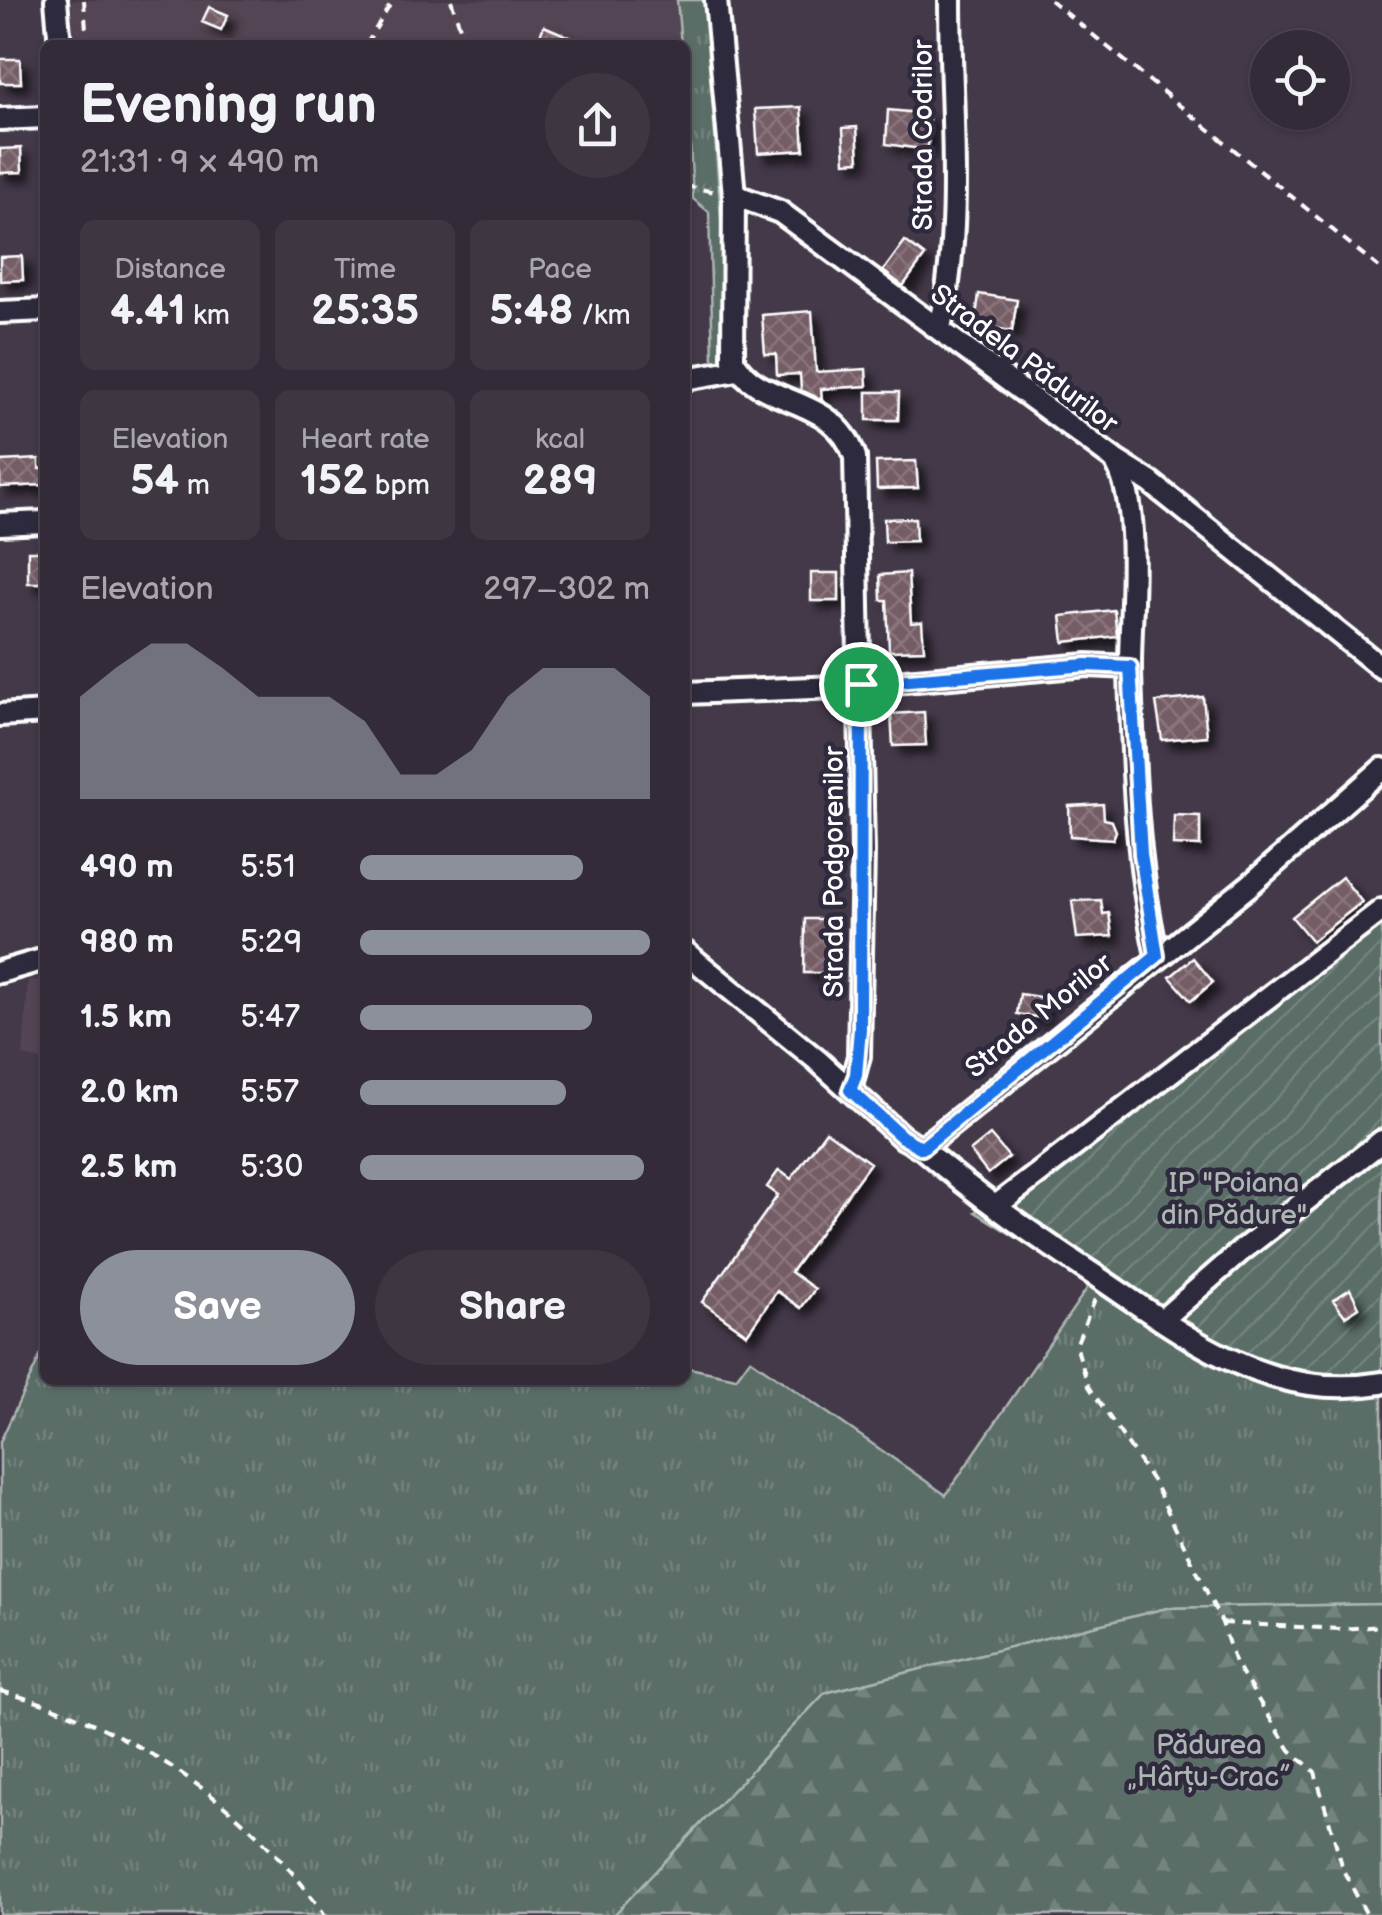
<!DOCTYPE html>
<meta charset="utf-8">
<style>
body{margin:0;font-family:"Balsamiq Sans",sans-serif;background:#3e3742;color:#f1f3f6;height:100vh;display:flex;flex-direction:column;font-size:38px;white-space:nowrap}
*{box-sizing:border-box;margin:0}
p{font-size:32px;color:#a9a7ad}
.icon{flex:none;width:55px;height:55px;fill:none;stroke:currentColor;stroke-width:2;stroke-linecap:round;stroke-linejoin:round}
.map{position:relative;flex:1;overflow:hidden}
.drawer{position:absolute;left:40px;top:40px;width:650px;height:1345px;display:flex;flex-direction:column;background:#332b37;border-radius:15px;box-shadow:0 2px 8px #0004,0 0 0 2px #4e4752}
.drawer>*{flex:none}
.controls{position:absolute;left:1250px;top:30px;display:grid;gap:20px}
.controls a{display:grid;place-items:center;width:100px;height:100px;border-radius:50%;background:#332b37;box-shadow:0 2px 8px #0004,0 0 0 2px #4e4752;font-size:50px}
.pin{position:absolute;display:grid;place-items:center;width:85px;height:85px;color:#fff;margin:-42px;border:5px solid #fff;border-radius:50%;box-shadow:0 2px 10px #0007}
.round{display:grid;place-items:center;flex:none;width:105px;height:105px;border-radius:52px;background:#3e3742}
.headline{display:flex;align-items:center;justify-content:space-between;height:170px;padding:0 40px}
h1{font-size:55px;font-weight:600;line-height:75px}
.metrics{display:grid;grid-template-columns:repeat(3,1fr);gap:15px;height:170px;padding:10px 40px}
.metrics div{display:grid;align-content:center;border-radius:15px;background:#3e3742;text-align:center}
.metrics b{font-size:42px;font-weight:600}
.metrics small{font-size:28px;font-weight:400}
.metrics p{font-size:28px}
.chart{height:280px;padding:20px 40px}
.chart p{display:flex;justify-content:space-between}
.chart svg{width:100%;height:180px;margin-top:10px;fill:#8c9099;opacity:.7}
.action{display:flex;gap:20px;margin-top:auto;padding:20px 40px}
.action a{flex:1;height:115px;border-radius:60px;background:#8c9099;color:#fff;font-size:40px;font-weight:600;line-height:115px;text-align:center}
.action a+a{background:#3e3742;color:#f1f3f6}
ul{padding:0 40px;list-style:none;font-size:32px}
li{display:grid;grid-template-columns:160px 120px 1fr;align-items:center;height:75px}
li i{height:25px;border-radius:12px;background:#8c9099}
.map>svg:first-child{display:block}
.built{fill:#534452}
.grass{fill:url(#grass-tufts);stroke:#acb6b2;stroke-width:2.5}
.forest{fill:url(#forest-firs);stroke:#acb6b2;stroke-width:2.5}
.garden{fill:url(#garden-furrows);stroke:#acb6b2;stroke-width:2.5}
.building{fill:url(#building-cross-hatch);stroke:#fff;stroke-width:2.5;filter:url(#shadow)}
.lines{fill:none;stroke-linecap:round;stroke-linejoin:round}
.minor-casing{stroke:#fff;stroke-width:28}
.path{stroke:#fff;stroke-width:4;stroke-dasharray:10 8;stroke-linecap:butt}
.minor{stroke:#2f2a3d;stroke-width:20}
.route-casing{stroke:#fff;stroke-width:20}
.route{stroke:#1a73e8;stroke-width:12}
.labels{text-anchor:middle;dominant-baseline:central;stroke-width:9;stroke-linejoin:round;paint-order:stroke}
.street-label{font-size:28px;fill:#fff;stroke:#2f2a3d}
.park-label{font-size:28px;fill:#acb6b2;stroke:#2f2a3d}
</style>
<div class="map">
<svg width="1382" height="1915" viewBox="0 0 1382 1915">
<defs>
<pattern id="grass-tufts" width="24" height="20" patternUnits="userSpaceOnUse" patternTransform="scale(2.5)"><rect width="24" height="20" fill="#5a6d66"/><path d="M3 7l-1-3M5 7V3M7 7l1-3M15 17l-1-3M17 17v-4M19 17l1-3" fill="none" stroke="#73837d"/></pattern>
<pattern id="forest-firs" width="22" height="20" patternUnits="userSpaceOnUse" patternTransform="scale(2.5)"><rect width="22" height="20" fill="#5a6d66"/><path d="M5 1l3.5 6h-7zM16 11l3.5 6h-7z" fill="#73837d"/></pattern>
<pattern id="garden-furrows" width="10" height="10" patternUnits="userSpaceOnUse" patternTransform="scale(2.5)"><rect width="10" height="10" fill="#5a6d66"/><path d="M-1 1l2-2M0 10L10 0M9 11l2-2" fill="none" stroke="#73837d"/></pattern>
<pattern id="building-cross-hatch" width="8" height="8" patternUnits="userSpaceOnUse" patternTransform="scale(2.5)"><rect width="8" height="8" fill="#755d66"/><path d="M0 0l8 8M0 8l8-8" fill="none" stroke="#8a757d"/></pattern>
<filter id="shadow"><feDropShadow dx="8" dy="8" stdDeviation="5" flood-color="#0009"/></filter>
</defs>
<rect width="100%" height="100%" fill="#443949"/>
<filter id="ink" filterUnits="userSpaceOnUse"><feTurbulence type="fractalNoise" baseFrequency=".01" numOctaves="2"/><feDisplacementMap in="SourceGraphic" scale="20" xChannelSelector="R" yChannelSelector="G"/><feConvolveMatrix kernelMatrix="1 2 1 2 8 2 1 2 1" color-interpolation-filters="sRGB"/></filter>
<g filter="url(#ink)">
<!-- built -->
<path class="built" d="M71,0H677L681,45H75Z
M28,980L45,981V1061L23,1056Z"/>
<!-- grass -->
<path class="grass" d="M677,0H705L722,233L723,359L713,361L709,212L693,199L685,45H681Z
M1092,1281L1308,1393L1360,1397L1382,1391V1604L1167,1608L825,1693L614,1915H0V1442L45,1346V1380H685V1367L736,1378L750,1359L946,1495Z"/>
<!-- forest -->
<path class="forest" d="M1382,1604V1915H614L825,1693L1167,1608Z"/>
<!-- garden -->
<path class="garden" d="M1382,898V1391L1360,1397L1271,1387L1163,1329L975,1212Z"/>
<!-- building -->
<path class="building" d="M209,7L228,15L221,30L202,22Z
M544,26L588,45H536Z
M0,59H20L21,83H0Z
M801,107L804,150L758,153L755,109Z
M888,110L929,114L928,150L886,144Z
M857,127L859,161L845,162L843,128Z
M21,148L22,172L0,173V149Z
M905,241L925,256L903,286L883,271Z
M22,256L23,280L0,281V257Z
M979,294L1017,300L1012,331L975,325Z
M812,311L816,372L866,369L867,386L821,389L822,400L801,390L800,374L777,375L776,354H765L762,315Z
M867,392H899L898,420H867Z
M39,459V469H45V485L0,487V461Z
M916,461L918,488L877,489L876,462Z
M915,518L916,541L885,542L884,519Z
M28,551H45V583H28Z
M811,573H839V601H811Z
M908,573L911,623L922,622L924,650L889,651L887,600H881L880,575Z
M1114,610L1117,636L1064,642L1061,616Z
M1203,697L1207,736L1162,740L1156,702Z
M924,712L926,745L893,746L891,714Z
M1103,804L1104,819L1112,821L1116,831L1113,839L1070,836L1069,806Z
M1174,815L1200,816V846L1173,845Z
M1342,877L1362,902L1312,941L1292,917Z
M1101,900L1103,914L1109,913L1112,936L1077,938L1072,901Z
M805,919H832L831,973H804Z
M1193,958L1213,982L1191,1001L1170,977Z
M1020,994L1046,998L1043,1018L1017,1014Z
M826,1131L870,1163L791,1272L815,1289L801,1308L777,1291L747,1334L702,1302L778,1195L767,1187L779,1170L791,1179Z
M990,1135L1009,1157L988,1174L970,1151Z
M1350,1289L1359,1307L1345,1316L1333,1300Z"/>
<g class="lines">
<defs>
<path id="minor" d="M56,0L60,45
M716,0L734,195L733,360C760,409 834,393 855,457L863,852L859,1056L850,1090
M0,119L45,117
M734,195L780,212L1114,459C1144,506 1129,615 1130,672C1133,766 1136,864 1157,955
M0,312L45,310
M940,328C964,222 950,108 950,0
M685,379L738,370
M1115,460L1150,482L1382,668
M0,524L45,522
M685,693L837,687L1087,665L1130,667
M0,715L45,712
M685,952L817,1060L902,1137L922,1148L1250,885L1382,769
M0,972L45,959
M922,1148C978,1197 1040,1239 1102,1280C1155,1316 1213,1359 1276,1377C1311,1387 1346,1389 1382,1383
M996,1206L1382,910
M1162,1320L1241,1251L1382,1141"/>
</defs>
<!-- minor casing -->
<use href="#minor" class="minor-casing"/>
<!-- path -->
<path class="path" d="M84,0L87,45
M451,0L466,45
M1050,0L1382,270
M366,45L393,0
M685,186L715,192
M1095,1299L1076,1345L1088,1385L1155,1485L1222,1623L1235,1663L1290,1750L1315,1772L1344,1872L1367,1915
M1222,1623L1339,1629L1382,1626
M0,1691C130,1724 248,1805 325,1915"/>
<!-- minor -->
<use href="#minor" class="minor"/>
</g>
</g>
<g class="lines" filter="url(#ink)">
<defs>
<path id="route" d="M1087,665L1130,667L1141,854L1157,956L922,1148L902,1137L850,1090L856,1075L860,1029L861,684Z"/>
</defs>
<!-- route casing -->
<use href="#route" class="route-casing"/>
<!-- route -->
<use href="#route" class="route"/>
</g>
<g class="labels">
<!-- street labels -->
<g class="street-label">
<text transform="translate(923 135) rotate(-90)">Strada Codrilor</text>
<text transform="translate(1024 359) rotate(37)">Stradela Pădurilor</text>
<text transform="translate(834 872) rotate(-90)">Strada Podgorenilor</text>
<text transform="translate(1039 1016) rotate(-39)">Strada Morilor</text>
</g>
<!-- park labels -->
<g class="park-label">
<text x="1234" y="1183">IP "Poiana<tspan x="1234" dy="32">din Pădure"</tspan></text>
<text x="1209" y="1745">Pădurea<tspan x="1209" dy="32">„Hârțu-Crac”</tspan></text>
</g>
</g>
</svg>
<div class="controls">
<a><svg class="icon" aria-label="locate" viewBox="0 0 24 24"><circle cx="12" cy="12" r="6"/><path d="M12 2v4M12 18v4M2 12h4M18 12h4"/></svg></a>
</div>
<div class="pin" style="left:861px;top:684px;background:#1e9e55"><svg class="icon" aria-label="arrive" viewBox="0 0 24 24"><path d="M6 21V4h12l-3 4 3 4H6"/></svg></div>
<section class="drawer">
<div class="headline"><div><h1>Evening run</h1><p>21:31 · 9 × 490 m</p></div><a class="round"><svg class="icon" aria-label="share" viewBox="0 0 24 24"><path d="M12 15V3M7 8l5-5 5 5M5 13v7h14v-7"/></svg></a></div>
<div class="metrics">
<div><p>Distance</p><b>4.41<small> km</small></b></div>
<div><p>Time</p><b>25:35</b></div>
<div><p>Pace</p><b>5:48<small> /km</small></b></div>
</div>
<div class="metrics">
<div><p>Elevation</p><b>54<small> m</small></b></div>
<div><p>Heart rate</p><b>152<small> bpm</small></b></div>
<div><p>kcal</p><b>289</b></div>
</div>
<div class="chart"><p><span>Elevation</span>297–302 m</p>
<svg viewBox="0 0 160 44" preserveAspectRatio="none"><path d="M0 44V19L10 12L20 6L30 6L40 12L50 19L60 19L70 19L80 25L90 38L100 38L110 32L120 19L130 12L140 12L150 12L160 19V44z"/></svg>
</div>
<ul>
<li><b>490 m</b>5:51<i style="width:77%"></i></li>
<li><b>980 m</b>5:29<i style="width:100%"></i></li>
<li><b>1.5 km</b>5:47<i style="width:80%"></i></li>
<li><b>2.0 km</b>5:57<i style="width:71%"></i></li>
<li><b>2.5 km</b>5:30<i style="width:98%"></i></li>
</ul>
<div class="action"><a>Save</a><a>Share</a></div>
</section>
</div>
